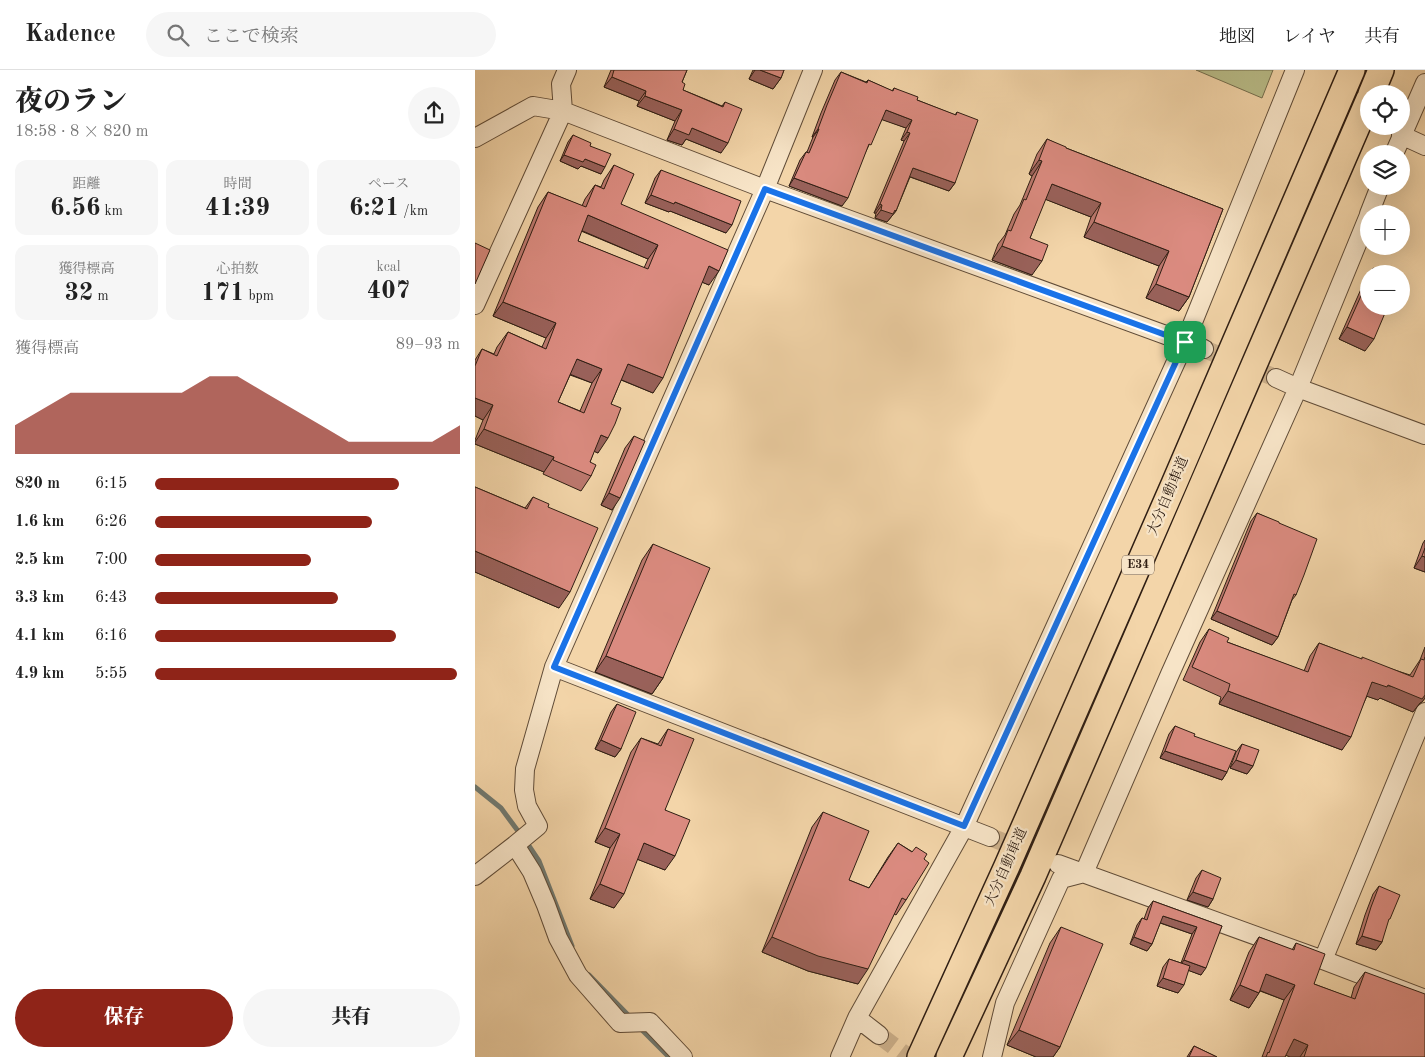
<!DOCTYPE html>
<html lang="ja">
<meta charset="utf-8">
<style>
body{margin:0;font-family:"Old Standard TT","Noto Serif JP",serif;background:#f6f6f6;color:#222;height:100vh;display:flex;flex-direction:column;font-size:19px;white-space:nowrap}
*{box-sizing:border-box;margin:0}
p{font-size:16px;color:#767676}
.icon{flex:none;width:28px;height:28px;fill:none;stroke:currentColor;stroke-width:2;stroke-linecap:round;stroke-linejoin:round}
.map{position:relative;flex:1;overflow:hidden}
.details{display:flex;flex-direction:column;background:#fff;width:475px}
.details>*{flex:none}
.buttons{position:absolute;left:885px;top:15px;display:grid;gap:10px}
.buttons a{display:grid;place-items:center;width:50px;height:50px;border-radius:50%;background:#fff;box-shadow:0 5px 20px #0002;font-size:25px}
.pin{position:absolute;display:grid;place-items:center;width:42px;height:42px;color:#fff;margin:-21px;border-radius:10px;box-shadow:0 2px 8px #0006}
.round{display:grid;place-items:center;flex:none;width:52px;height:52px;border-radius:26px;background:#f6f6f6}
.headline{display:flex;align-items:center;justify-content:space-between;height:85px;padding:0 15px}
h1{font-size:28px;font-weight:800;line-height:38px}
.stats{display:grid;grid-template-columns:repeat(3,1fr);gap:8px;height:85px;padding:5px 15px}
.stats div{display:grid;align-content:center;border-radius:12px;background:#f6f6f6;text-align:center}
.stats b{font-size:25px;font-weight:800}
.stats small{font-size:14px;font-weight:400}
.stats p{font-size:14px}
.chart{height:140px;padding:10px 15px}
.chart p{display:flex;justify-content:space-between}
.chart svg{width:100%;height:90px;margin-top:5px;fill:#8f2418;opacity:.7}
.button{display:flex;gap:10px;margin-top:auto;padding:10px 15px}
.button a{flex:1;height:58px;border-radius:30px;background:#8f2418;color:#fff;font-size:20px;font-weight:800;line-height:58px;text-align:center}
.button a+a{background:#f6f6f6;color:#222}
ul{padding:0 15px;list-style:none;font-size:16px}
li{display:grid;grid-template-columns:80px 60px 1fr;align-items:center;height:38px}
li i{height:12px;border-radius:6px;background:#8f2418}
header{display:flex;align-items:center;gap:30px;box-sizing:border-box;height:70px;padding:0 25px;background:#fff;border-bottom:1px solid #e0e0e0}
header strong{font-size:24px}
nav{display:flex;gap:28px;margin-inline-start:auto;font-size:18px}
.search{width:350px;height:45px;background:#f6f6f6;display:flex;align-items:center;gap:12px;box-sizing:border-box;padding:0 18px;border-radius:28px;color:#767676;font-size:19px}
main{display:flex;flex:1;min-height:0}
.map>svg:first-child{display:block}
.green{fill:#b9bd89;stroke:#746e4e}
.lines{fill:none;stroke-linecap:round;stroke-linejoin:round}
.stream{stroke:#717a71;stroke-width:5}
.minor-tunnel{stroke:#ccb08b;stroke-width:18;stroke-dasharray:18 9;stroke-linecap:butt}
.minor-casing{stroke:#604c38;stroke-width:20}
.highway-casing{stroke:#2f1e13;stroke-width:28}
.minor{stroke:#f7e4c7;stroke-width:18}
.highway{stroke:#f3d5a9;stroke-width:25}
.wall{fill:#bc786e;stroke:#2f1e13;fill-rule:evenodd}
.shaded-wall{fill:#99615a;stroke:#2f1e13}
.building{fill:#db8b80;stroke:#2f1e13;fill-rule:evenodd}
.route-casing{stroke:#fff;stroke-width:10}
.route{stroke:#1a73e8;stroke-width:6}
.labels{text-anchor:middle;dominant-baseline:central;stroke-width:4.5;stroke-linejoin:round;paint-order:stroke}
.shield{fill:#f7e4c7;stroke:#6b5949;stroke-width:1}
.shield-label{font-size:12px;font-weight:bold;fill:#2f1e13}
.street-label{font-size:14px;fill:#2f1e13;stroke:#f7e4c7}
</style>
<header>
<strong>Kadence</strong>
<div class="search"><svg class="icon" aria-label="search" viewBox="0 0 24 24"><circle cx="10" cy="10" r="6"/><path d="M15 15l6 6"/></svg>ここで検索</div>
<nav><a>地図</a><a>レイヤ</a><a>共有</a></nav>
</header>
<main>
<section class="details">
<div class="headline"><div><h1>夜のラン</h1><p>18:58 · 8 × 820 m</p></div><a class="round"><svg class="icon" aria-label="share" viewBox="0 0 24 24"><path d="M12 15V3M7 8l5-5 5 5M5 13v7h14v-7"/></svg></a></div>
<div class="stats">
<div><p>距離</p><b>6.56<small> km</small></b></div>
<div><p>時間</p><b>41:39</b></div>
<div><p>ペース</p><b>6:21<small> /km</small></b></div>
</div>
<div class="stats">
<div><p>獲得標高</p><b>32<small> m</small></b></div>
<div><p>心拍数</p><b>171<small> bpm</small></b></div>
<div><p>kcal</p><b>407</b></div>
</div>
<div class="chart"><p><span>獲得標高</span>89–93 m</p>
<svg viewBox="0 0 160 44" preserveAspectRatio="none"><path d="M0 44V30L10 22L20 14L30 14L40 14L50 14L60 14L70 6L80 6L90 14L100 22L110 30L120 38L130 38L140 38L150 38L160 30V44z"/></svg>
</div>
<ul>
<li><b>820 m</b>6:15<i style="width:80%"></i></li>
<li><b>1.6 km</b>6:26<i style="width:71%"></i></li>
<li><b>2.5 km</b>7:00<i style="width:51%"></i></li>
<li><b>3.3 km</b>6:43<i style="width:60%"></i></li>
<li><b>4.1 km</b>6:16<i style="width:79%"></i></li>
<li><b>4.9 km</b>5:55<i style="width:99%"></i></li>
</ul>
<div class="button"><a>保存</a><a>共有</a></div>
</section>
<div class="map">
<svg width="950" height="987" viewBox="0 0 950 987">
<rect width="100%" height="100%" fill="#f3d5a9"/>
<filter id="stains"><feTurbulence type="fractalNoise" baseFrequency=".004" numOctaves="4"/><feColorMatrix values="0 0 0 0 .2 0 0 0 0 .09 0 0 0 0 .02 0 0 0 .5 -.17"/></filter>
<radialGradient id="worn" r=".72"><stop offset=".6" stop-color="#630" stop-opacity="0"/><stop offset="1" stop-color="#630" stop-opacity=".3"/></radialGradient>
<!-- green -->
<path class="green" d="M721,0H798L787,28Z"/>
<g class="lines">
<!-- stream -->
<path class="stream" d="M0,717L26,738L54,776L64,791L97,876
M114,905L157,949
M164,957L194,987"/>
<!-- minor-tunnel -->
<path class="minor-tunnel" d="M729,279L801,308
M515,767L577,791
M404,965L433,987"/>
<defs>
<path id="minor" d="M92,0L86,14L88,41L290,119L729,279
M926,65L950,76
M0,68L58,36L88,41L0,235
M919,84L950,13
M894,144L905,116
M801,308L823,318L950,365
M79,597L515,767
M40,775L57,802L71,835L83,868L103,905L145,953L175,952L208,987
M583,794L848,890L950,929
M609,803L695,604L823,318L894,145
M0,806L40,775L63,756L52,736L49,720L50,699L79,597L290,119L338,0
M848,890L950,642
M382,948L404,965
M365,987L382,948L489,757L710,272L820,0
M517,987L530,933L586,809L609,803"/>
<path id="highway" d="M896,24L906,0
M445,987L532,796L699,414L877,0
M474,987L558,806L894,29"/>
</defs>
<!-- minor casing -->
<use href="#minor" class="minor-casing"/>
<!-- highway casing -->
<use href="#highway" class="highway-casing"/>
<!-- minor -->
<use href="#minor" class="minor"/>
<!-- highway -->
<use href="#highway" class="highway"/>
</g>
<!-- wall -->
<path class="wall" d="M136,0H212L207,12L208,20L247,36L250,32L246,83L211,69L207,75L192,70L200,51L162,36L164,31L129,17Z
M278,0H309L306,8L298,19L274,9Z
M366,2L391,12L393,10L417,21L419,18L442,30L480,45L482,42L480,113L474,121L435,107L421,141L412,152L400,148L401,143H399L429,71L426,70L431,58L407,49L391,81L367,136L314,116L325,90L331,82H332L338,67H337L346,43L360,10Z
M98,65L115,76L126,104L106,96L103,99L85,91L93,72Z
M572,69L591,78L748,139L714,227L704,241L671,228L684,196L609,167L616,147L570,129L555,168L557,205L517,190L523,174L530,165L539,144L545,135L557,106L554,104L562,84Z
M139,95L146,134L234,215L227,212L178,323L146,310L136,334L123,383L119,381L115,392L116,406L106,421L68,404L69,402L0,374V370L8,350L0,346V290L7,279L19,284L22,277L33,262L67,277L71,268L18,246L63,137L73,122L107,136L110,129L120,115L126,117L129,110ZM106,161L173,189L169,198L103,171ZM95,305L117,313L105,341L83,332Z
M186,100L251,163L195,141L194,142L170,133L180,108Z
M894,205V236L890,281L864,269L890,210Z
M159,366L137,440L126,435L150,378Z
M0,417L50,438L58,427L73,437L84,538L0,502Z
M782,443L804,453L821,525L817,530L803,567L797,575L736,549L776,451Z
M950,470V502L939,498L948,473Z
M178,474L188,608L177,624L120,602L167,490Z
M734,559L752,572L829,601L835,586L844,573L886,589L935,605L945,590L950,577V628L947,632L945,633L938,642L905,628L903,630L892,626L867,680L744,634L746,627L708,610L725,572Z
M142,634L146,679L140,687L120,679L136,642Z
M700,656L719,666L752,702L747,710L685,688L694,664Z
M193,659L190,740V800L162,789L139,838L115,829L135,778L120,772L156,682L166,668L183,674Z
M767,674L778,696L772,704L755,698L761,682Z
M348,742L374,810L394,818L413,787L423,773L449,789L431,830L421,845L419,844L383,914L333,901L287,882L337,757Z
M727,800L738,829L733,837L712,830L721,808Z
M904,816L907,872L901,880L881,874L890,845L898,824Z
M678,831L747,856L726,905L713,900L703,923L682,916L688,897L694,889L706,893L717,864L685,853L677,874L672,881L655,874L662,855L667,848L669,849L673,838Z
M586,857L585,977L578,987H561L532,975L575,873Z
M784,867L817,880L821,873L839,914L876,928L879,917L890,902L950,987H815L811,985L810,987H787L809,930L785,921L774,938L755,930L774,882Z
M719,976L742,987H712Z"/>
<!-- shaded-wall -->
<path class="shaded-wall" d="M280,0H285L306,8L298,19L274,9Z
M137,7L171,21L164,31L129,17Z
M170,26L207,40L200,51L162,36Z
M411,40L437,50L431,58L405,49Z
M217,58L253,73L246,83L211,69L207,75L192,70L199,59Z
M343,59H344L338,67H337Z
M432,62L435,63L429,71L426,70Z
M89,85L110,89L130,97L126,104L106,96L103,99L85,91Z
M564,90L567,91L557,106L554,104Z
M438,98L480,113L474,121L433,106Z
M319,108L373,128L367,136L314,116Z
M577,114L626,133L616,147L567,128Z
M176,125L200,132L257,155L251,163L195,141L194,142L170,133Z
M405,134L407,135L401,143H399Z
M406,140H420L421,141L412,152L400,148Z
M113,145L183,175L173,189L103,159Z
M619,152L694,181L684,196L609,167Z
M527,176L567,191L557,205L517,190Z
M234,196L244,201L234,215L224,211Z
M681,214L714,227L704,241L671,228Z
M28,232L81,253L71,268L18,246Z
M872,257L899,269L890,281L864,269Z
M102,289L127,299L117,313L92,303Z
M153,294L188,308L178,323L142,308Z
M0,328L18,335L8,350L0,346Z
M9,359L79,387L69,402L0,374V372Z
M126,365L133,368L123,383L116,380Z
M134,423L145,428L137,440L126,435Z
M0,481L95,522L84,538L0,502Z
M947,486L950,487V502L939,498Z
M742,541L803,567L797,575L736,549Z
M131,586L188,608L177,624L120,602Z
M897,612L950,624V628L947,632L945,633L938,642L905,628L903,630L888,625Z
M753,621L876,667L867,680L744,634Z
M126,670L146,679L140,687L120,679Z
M690,681L752,702L747,710L685,688Z
M761,690L778,696L772,704L755,698Z
M130,758L145,764L135,778L120,772Z
M169,773L200,786L190,800L159,788Z
M125,814L149,824L139,838L115,829Z
M718,822L738,829L733,837L712,830Z
M688,846L722,857L717,864L683,852Z
M887,866L907,872L901,880L881,874Z
M297,867L393,899L383,914L333,901L287,882Z
M659,867L677,874L672,881L655,874Z
M709,890L731,898L726,905L704,897Z
M791,904L820,915L809,930L781,919Z
M688,908L709,915L703,923L682,916Z
M765,915L784,923L774,938L755,930Z
M544,960L585,977L578,987H561L532,975Z
M819,969L833,975L825,987H815L808,984Z"/>
<!-- building -->
<path class="building" d="M139,0H212L207,12L210,14L208,20L248,37L250,32L267,39L253,73L217,58L214,65L199,59L207,40L170,26L171,21L137,7Z
M285,0H309L306,8Z
M366,2L392,13L393,10L418,21L419,18L443,27L442,30L481,45L482,42L503,50L480,113L438,98L421,141L420,140L418,144L406,140L407,135L405,134L435,63L432,62L437,50L411,40L396,75L394,74L373,128L319,108L331,82L334,83L344,59H343L352,35Z
M98,65L116,73L115,76L136,84L130,97L110,89L108,92L89,85Z
M572,69L591,77V78L748,139L714,227L681,214L694,181L619,152L626,133L577,114L555,168L573,175L567,191L527,176L533,160L536,161L549,129L551,130L567,91L564,90Z
M139,95L159,104L146,134L253,180L244,201L234,196L188,308L153,294L136,334L146,338L140,354L133,368L126,365L115,392L121,395L116,406L78,390L79,387L9,359L18,335L0,328V296L7,279L22,286L33,262L71,279L81,253L28,232L73,122L111,137L120,115L129,119ZM113,145L183,175L173,199L103,171ZM102,289L127,299L109,343L83,332Z
M186,100L266,131L257,155L200,132L199,134L176,125Z
M0,173L15,180L0,214Z
M898,198L910,204H896Z
M894,208V236H913L899,269L872,257Z
M159,366L170,371L145,428L134,423Z
M0,417L52,439L58,427L74,434L73,437L123,458L95,522L0,481Z
M782,443L804,452V453L842,469L829,505L821,525L819,524L803,567L742,541Z
M178,474L235,498L188,608L131,586Z
M950,478V487L947,486Z
M734,559L754,568L752,572L833,602L844,573L887,589V587L938,607L946,589L949,590L950,587V625L947,629L913,615L912,617L897,612L876,667L753,621L755,614L717,597Z
M142,634L161,642L146,679L126,670Z
M700,656L720,664L719,666L761,681L752,702L690,681Z
M193,659L219,669L190,740L215,750L200,786L169,773L149,824L125,814L145,764L130,758L166,668L186,676Z
M767,674L784,680L778,696L761,690Z
M348,742L394,761L374,810L394,818L423,773L437,782L441,777L452,784L449,789L454,793L431,830L427,828L393,899L343,886L297,867Z
M727,800L746,808L738,829L718,822Z
M904,816L925,825L915,849H914L907,872L887,866L896,837Z
M678,831L747,856L731,898L709,890L722,857L688,846L677,874L659,867L667,848L672,850Z
M586,857L628,874L585,977L544,960Z
M784,867L819,880L821,873L850,884L839,914L880,929L890,902L950,924V987H829L833,975L819,969L810,987H791L793,982L794,983L820,915L791,904L784,923L765,915Z
M694,889L715,896L709,915L688,908Z
M719,976L742,987H714Z"/>
<g class="lines">
<defs>
<path id="route" d="M290,119L710,272L489,756L79,597Z"/>
</defs>
<!-- route casing -->
<use href="#route" class="route-casing"/>
<!-- route -->
<use href="#route" class="route"/>
</g>
<g class="labels">
<!-- shield labels -->
<rect class="shield" x="647" y="485.5" width="32" height="19" rx="4"/>
<g class="shield-label">
<text x="663" y="495">E34</text>
</g>
<!-- street labels -->
<g class="street-label">
<text transform="translate(693 426) rotate(-67)">大分自動車道</text>
<text transform="translate(531 797) rotate(-66)">大分自動車道</text>
</g>
</g>
<rect width="100%" height="100%" filter="url(#stains)"/>
<rect width="100%" height="100%" fill="url(#worn)"/>
</svg>
<div class="buttons">
<a><svg class="icon" aria-label="locate" viewBox="0 0 24 24"><circle cx="12" cy="12" r="6"/><path d="M12 2v4M12 18v4M2 12h4M18 12h4"/></svg></a>
<a><svg class="icon" aria-label="layers" viewBox="0 0 24 24"><path d="M12 4l9 5-9 5-9-5zM3 14l9 5 9-5"/></svg></a>
<a>+</a>
<a>−</a>
</div>
<div class="pin" style="left:710px;top:272px;background:#1e9e55"><svg class="icon" aria-label="arrive" viewBox="0 0 24 24"><path d="M6 21V4h12l-3 4 3 4H6"/></svg></div>
</div>
</main>
